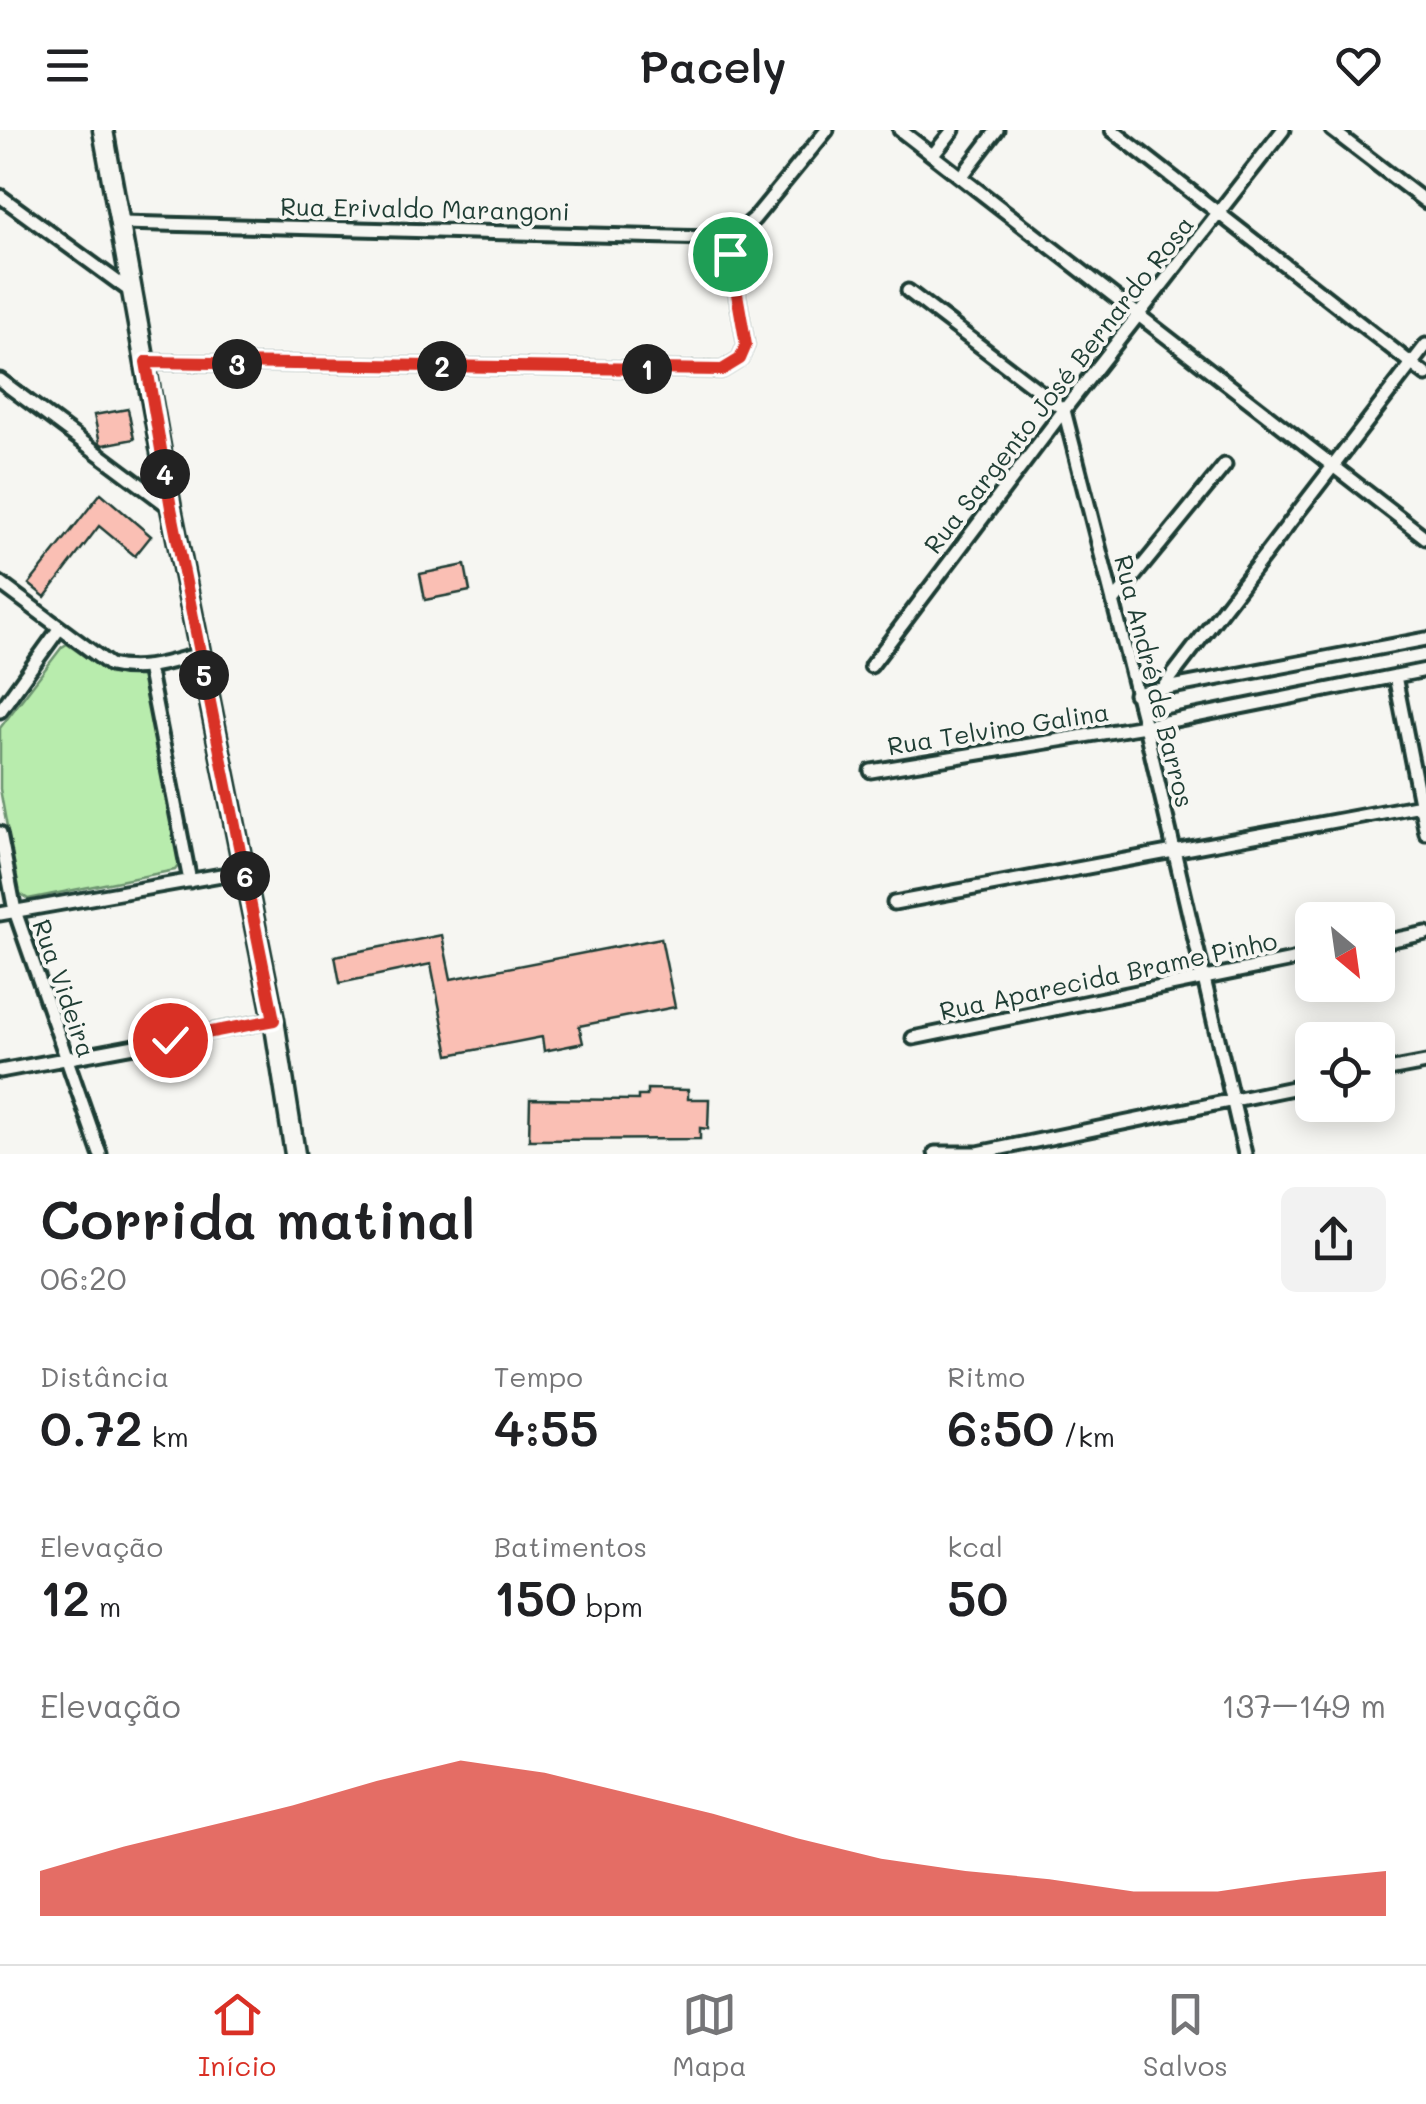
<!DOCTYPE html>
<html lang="pt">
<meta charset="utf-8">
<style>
body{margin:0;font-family:Mali,sans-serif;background:#f2f2f2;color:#202124;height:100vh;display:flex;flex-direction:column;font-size:38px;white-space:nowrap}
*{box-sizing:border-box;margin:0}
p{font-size:32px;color:#757577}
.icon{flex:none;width:55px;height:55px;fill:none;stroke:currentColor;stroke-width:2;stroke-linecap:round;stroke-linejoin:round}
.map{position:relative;height:1024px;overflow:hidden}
.side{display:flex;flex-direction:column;background:#fff;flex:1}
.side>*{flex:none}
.needle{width:65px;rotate:151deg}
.buttons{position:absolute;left:1295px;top:772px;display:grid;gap:20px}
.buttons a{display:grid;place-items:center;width:100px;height:100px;border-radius:15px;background:#fff;box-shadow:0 5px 25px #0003;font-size:50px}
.pin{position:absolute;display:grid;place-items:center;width:85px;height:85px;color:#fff;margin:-42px;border:5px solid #fff;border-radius:50%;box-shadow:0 2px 10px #0007}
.km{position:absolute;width:50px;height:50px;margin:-25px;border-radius:50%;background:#222;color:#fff;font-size:28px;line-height:50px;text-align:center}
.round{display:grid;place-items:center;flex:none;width:105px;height:105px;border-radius:15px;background:#f2f2f2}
.overview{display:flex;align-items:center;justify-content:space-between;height:170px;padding:0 40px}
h1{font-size:55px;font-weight:600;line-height:75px}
.stats{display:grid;grid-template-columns:repeat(3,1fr);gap:15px;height:170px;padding:10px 40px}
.stats div{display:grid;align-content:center}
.stats b{font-size:50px;font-weight:600}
.stats small{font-size:28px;font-weight:400}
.stats p{font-size:28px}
.chart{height:280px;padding:20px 40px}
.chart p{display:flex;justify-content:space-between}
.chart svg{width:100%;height:180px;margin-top:10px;fill:#d93025;opacity:.7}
header{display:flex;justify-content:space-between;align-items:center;height:130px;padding:0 40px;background:#fff;font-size:45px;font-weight:600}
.dock{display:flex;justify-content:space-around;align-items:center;height:140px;border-top:2px solid #e0e0e0;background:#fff;font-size:28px;color:#757577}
.dock a{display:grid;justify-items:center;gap:5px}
.dock .selected{color:#d93025}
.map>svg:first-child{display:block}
.green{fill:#b8ecad;stroke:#6c9470;stroke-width:2.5}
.building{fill:#fabfb4;stroke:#1f3d34;stroke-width:2.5}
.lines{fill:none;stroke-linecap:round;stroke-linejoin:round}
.street-casing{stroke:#1f3d34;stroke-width:19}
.secondary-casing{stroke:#1f3d34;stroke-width:25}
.street{stroke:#f6f6f2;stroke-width:11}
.secondary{stroke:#f6f6f2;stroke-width:18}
.route-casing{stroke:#fff;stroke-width:20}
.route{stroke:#d93025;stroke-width:12}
.labels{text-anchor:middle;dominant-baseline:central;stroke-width:8;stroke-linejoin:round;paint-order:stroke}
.street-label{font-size:25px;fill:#1f3d34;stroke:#f6f6f2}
</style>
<header><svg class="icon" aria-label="menu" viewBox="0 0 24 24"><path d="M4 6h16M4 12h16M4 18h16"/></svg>Pacely<svg class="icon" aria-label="heart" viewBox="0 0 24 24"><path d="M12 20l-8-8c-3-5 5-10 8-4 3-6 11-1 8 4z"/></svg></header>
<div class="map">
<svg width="1426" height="1024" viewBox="0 0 1426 1024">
<rect width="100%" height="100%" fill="#f6f6f2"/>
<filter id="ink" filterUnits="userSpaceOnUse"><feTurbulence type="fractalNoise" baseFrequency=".01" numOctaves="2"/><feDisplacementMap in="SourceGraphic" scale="20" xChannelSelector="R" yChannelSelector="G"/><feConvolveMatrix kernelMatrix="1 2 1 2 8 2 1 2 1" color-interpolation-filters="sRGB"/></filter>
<g filter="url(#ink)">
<!-- green -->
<path class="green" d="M67,514L110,544H139L143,548L181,732L175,740L28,769L19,763L0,659V598L62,517Z"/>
<!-- building -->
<path class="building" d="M128,279L134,309L103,315L100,313L94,285Z
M101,363L151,406L135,426L99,396L45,467L29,454Z
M465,435L470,461L425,470L420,444Z
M442,805L451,849L661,808L675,877L579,896L583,913L544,921L542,907L449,925L431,834L340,853L335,826Z
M647,959L688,960V969H709L708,999L700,998V1009L529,1010L530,969L638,970V966H647Z"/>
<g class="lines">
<defs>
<path id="street" d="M900,0L1426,408
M1112,0L1426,245
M1332,0L1426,72
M933,25L953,0
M962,46L997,0
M0,66L134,164
M122,93L711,108L725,114
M725,114L754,89L827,0
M908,161L1064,280L1145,596L1245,1024
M146,232L722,240L740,229L746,215L730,124L725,114
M0,250L171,378
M0,453L110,535C141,543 170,532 200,524
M1113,472L1225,335
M871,536L1064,280L1283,0
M148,537L190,751
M1395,546L1426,703
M1162,559L1426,215
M1135,564L1426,509
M0,581L59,499
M871,641L1145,596L1426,540
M0,703L15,781L100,1024
M894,773L1426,674
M0,784L244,741
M1378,813L1426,803
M913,908L1312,826
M0,941L274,890
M1378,942L1426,933
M935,1023H978L1312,954"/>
<path id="secondary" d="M103,0L171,378L274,890L295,1024"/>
</defs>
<!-- street casing -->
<use href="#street" class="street-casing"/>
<!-- secondary casing -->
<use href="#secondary" class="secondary-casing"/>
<!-- street -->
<use href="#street" class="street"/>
<!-- secondary -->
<use href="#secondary" class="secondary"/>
</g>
</g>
<g class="lines" filter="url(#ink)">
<defs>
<path id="route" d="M170,910L274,890L171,378L146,232L722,240L740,229L746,215L730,124"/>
</defs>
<!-- route casing -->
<use href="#route" class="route-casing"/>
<!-- route -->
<use href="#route" class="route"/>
</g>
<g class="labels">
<!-- street labels -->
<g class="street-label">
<text transform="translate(425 78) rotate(1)">Rua Erivaldo Marangoni</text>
<text transform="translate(1058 254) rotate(-52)">Rua Sargento José Bernardo Rosa</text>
<text transform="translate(1155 551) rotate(76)">Rua André de Barros</text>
<text transform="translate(998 598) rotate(-9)">Rua Telvino Galina</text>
<text transform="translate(1108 845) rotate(-12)">Rua Aparecida Brame Pinho</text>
<text transform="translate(65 858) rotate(71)">Rua Videira</text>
</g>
</g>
</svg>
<div class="buttons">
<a><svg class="needle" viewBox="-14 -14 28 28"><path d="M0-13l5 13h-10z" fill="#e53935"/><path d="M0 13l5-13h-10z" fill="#757577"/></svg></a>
<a><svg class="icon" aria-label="locate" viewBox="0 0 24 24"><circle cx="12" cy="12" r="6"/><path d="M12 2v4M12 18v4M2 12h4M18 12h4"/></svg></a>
</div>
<div class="pin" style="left:730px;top:124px;background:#1e9e55"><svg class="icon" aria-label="arrive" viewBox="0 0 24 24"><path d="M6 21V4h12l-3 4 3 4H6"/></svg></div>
<div class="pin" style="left:170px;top:910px;background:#d93025"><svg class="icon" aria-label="check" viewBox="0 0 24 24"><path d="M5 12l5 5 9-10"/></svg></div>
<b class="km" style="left:647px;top:239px">1</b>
<b class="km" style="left:442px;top:236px">2</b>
<b class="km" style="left:237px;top:234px">3</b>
<b class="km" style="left:165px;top:344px">4</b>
<b class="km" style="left:204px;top:545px">5</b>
<b class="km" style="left:245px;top:746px">6</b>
</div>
<section class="side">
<div class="overview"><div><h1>Corrida matinal</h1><p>06:20</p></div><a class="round"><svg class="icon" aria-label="share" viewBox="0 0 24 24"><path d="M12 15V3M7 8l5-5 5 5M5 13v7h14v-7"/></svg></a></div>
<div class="stats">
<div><p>Distância</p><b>0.72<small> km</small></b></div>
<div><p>Tempo</p><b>4:55</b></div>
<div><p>Ritmo</p><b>6:50<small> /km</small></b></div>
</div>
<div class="stats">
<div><p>Elevação</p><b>12<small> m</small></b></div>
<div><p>Batimentos</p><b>150<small> bpm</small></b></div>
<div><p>kcal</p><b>50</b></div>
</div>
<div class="chart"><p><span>Elevação</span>137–149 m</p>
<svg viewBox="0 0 160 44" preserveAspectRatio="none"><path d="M0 44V33L10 27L20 22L30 17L40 11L50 6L60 9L70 14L80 19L90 25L100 30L110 33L120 35L130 38L140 38L150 35L160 33V44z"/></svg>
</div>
</section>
<nav class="dock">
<a class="selected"><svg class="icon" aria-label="home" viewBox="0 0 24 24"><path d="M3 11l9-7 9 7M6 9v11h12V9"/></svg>Início</a>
<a><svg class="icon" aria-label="map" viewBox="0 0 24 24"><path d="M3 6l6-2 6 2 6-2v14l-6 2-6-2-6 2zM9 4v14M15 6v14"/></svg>Mapa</a>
<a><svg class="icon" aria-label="saved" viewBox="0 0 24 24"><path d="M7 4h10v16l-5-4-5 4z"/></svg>Salvos</a>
</nav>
